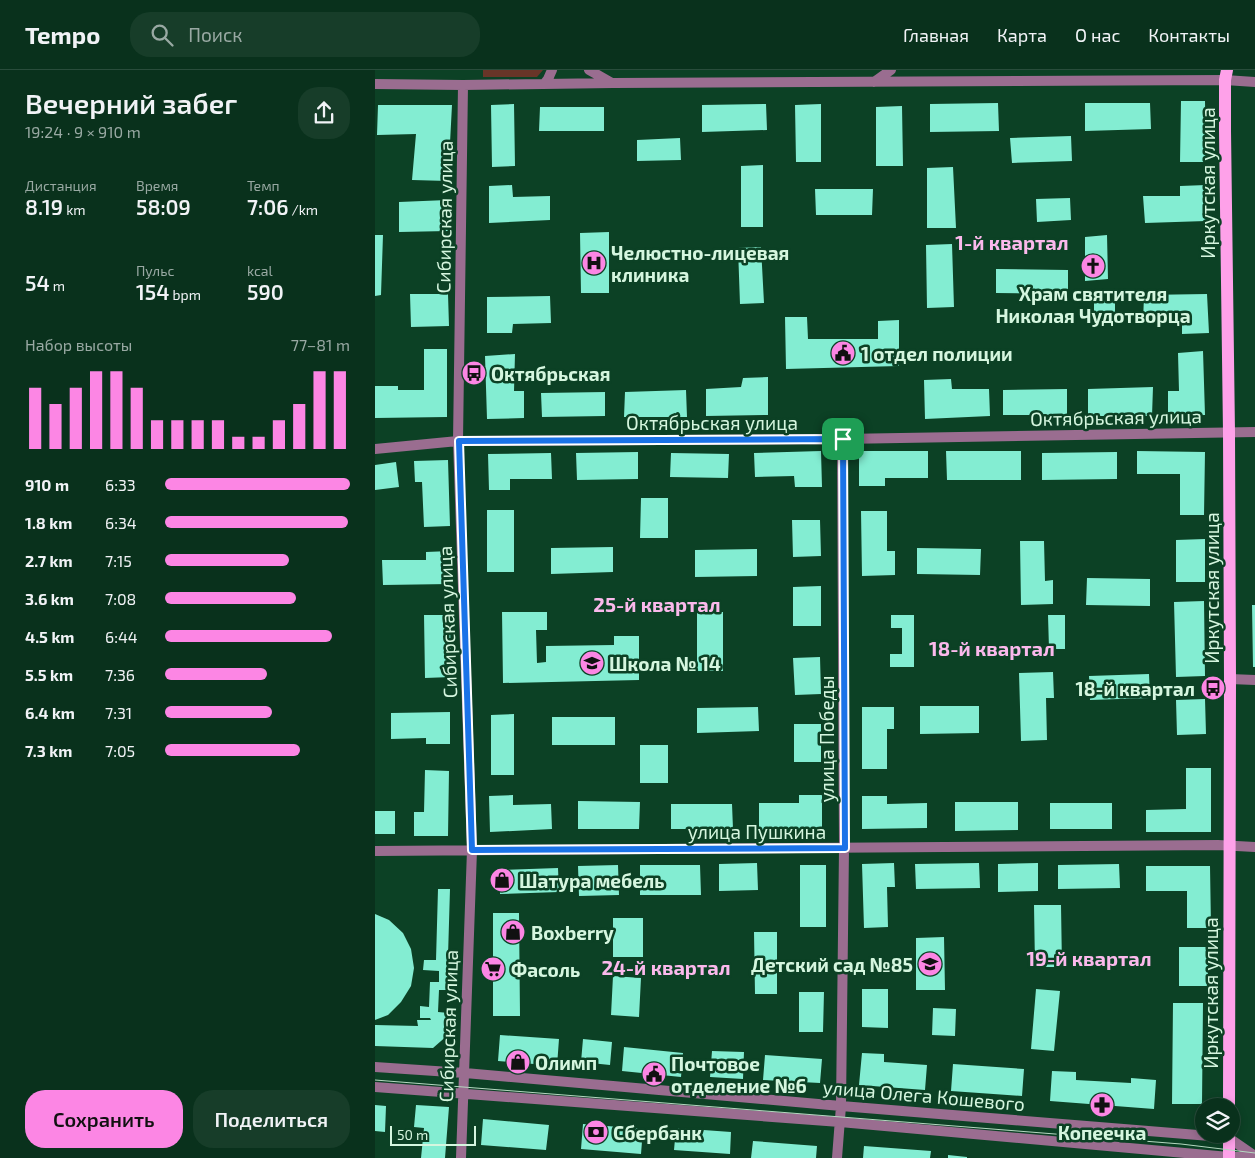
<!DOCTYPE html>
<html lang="ru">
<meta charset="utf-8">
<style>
body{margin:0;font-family:"Exo 2",sans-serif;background:#173d29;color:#f1f3f6;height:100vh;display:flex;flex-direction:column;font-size:19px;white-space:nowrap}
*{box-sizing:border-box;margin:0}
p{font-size:16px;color:#99a9a3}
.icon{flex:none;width:28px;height:28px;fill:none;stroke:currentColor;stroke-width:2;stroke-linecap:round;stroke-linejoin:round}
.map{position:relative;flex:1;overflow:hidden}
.side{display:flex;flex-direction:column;background:#09311c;width:375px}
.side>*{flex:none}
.tools{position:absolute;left:820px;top:1028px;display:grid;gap:10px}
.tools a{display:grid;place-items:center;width:45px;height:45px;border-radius:50%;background:#09311c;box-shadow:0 2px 8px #0003,0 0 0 1px #294c3b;font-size:25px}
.scale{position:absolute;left:15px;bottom:12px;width:86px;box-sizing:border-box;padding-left:5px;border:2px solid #d5f6df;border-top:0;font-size:14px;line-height:18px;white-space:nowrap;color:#d5f6df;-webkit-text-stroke:4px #0c4125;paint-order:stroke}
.pin{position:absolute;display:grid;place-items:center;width:42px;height:42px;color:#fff;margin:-21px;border-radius:10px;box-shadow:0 2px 8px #0006}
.round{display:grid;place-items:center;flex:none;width:52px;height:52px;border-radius:20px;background:#173d29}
.summary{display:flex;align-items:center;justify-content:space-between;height:85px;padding:0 25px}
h1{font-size:28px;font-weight:600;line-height:38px}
.stats{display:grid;grid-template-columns:repeat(3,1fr);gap:8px;height:85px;padding:5px 25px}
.stats div{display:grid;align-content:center}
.stats b{font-size:21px;font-weight:600}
.stats small{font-size:14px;font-weight:400}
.stats p{font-size:14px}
.chart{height:140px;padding:10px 25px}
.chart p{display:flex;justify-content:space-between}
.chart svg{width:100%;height:90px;margin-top:5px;stroke:#fc86e4;stroke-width:6}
.primary-button{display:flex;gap:10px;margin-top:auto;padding:10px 25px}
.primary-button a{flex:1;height:58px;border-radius:20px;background:#fc86e4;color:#111;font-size:20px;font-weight:600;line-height:58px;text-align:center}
.primary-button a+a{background:#173d29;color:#f1f3f6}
ul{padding:0 25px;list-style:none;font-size:16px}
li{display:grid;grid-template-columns:80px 60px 1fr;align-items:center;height:38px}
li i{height:12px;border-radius:6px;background:#fc86e4}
header{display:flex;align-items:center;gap:30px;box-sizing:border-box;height:70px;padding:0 25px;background:#09311c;border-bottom:1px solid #294c3b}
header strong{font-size:24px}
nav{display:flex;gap:28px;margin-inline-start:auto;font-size:18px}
.search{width:350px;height:45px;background:#173d29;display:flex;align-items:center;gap:12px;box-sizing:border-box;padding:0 18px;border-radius:20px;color:#99a9a3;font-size:19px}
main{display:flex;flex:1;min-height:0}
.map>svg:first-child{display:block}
.green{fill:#683528}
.building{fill:#83edd2}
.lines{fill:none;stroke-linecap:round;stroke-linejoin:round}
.street{stroke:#9a6d90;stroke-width:10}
.primary{stroke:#fea1e9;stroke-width:12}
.tram{stroke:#b5d9c1;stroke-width:1}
.route-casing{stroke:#fff;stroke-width:10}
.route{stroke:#1a73e8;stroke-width:6}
.labels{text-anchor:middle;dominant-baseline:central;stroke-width:5;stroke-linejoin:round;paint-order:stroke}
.street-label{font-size:19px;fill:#d5f6df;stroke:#0c4125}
.poi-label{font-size:19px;font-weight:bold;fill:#d5f6df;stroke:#0c4125;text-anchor:start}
.neighbourhood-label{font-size:20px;font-weight:bold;fill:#fbb9ec;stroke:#0c4125}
</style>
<header>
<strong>Tempo</strong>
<div class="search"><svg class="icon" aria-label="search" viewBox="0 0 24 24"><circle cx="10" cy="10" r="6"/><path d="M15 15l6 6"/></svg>Поиск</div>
<nav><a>Главная</a><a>Карта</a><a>О нас</a><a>Контакты</a></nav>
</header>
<main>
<section class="side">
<div class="summary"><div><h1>Вечерний забег</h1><p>19:24 · 9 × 910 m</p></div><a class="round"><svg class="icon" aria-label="share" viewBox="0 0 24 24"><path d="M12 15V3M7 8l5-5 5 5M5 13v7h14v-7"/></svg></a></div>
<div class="stats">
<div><p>Дистанция</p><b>8.19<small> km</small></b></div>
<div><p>Время</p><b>58:09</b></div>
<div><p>Темп</p><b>7:06<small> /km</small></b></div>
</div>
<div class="stats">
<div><b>54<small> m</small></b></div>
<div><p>Пульс</p><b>154<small> bpm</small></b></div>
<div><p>kcal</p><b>590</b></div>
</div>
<div class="chart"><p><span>Набор высоты</span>77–81 m</p>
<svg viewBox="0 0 160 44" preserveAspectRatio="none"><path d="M5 44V14M15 44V22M25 44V14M35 44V6M45 44V6M55 44V14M65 44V30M75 44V30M85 44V30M95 44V30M105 44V38M115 44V38M125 44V30M135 44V22M145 44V6M155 44V6"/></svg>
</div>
<ul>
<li><b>910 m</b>6:33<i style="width:100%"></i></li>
<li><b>1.8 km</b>6:34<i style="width:99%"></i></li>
<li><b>2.7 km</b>7:15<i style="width:67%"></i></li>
<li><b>3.6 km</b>7:08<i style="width:71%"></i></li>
<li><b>4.5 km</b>6:44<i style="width:90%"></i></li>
<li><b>5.5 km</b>7:36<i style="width:55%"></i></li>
<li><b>6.4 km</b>7:31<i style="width:58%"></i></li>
<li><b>7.3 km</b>7:05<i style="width:73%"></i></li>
</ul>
<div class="primary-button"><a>Сохранить</a><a>Поделиться</a></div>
</section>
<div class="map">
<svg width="880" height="1088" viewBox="0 0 880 1088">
<rect width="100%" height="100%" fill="#0c4125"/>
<!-- green -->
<path class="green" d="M108,0H168L162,7H108Z"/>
<!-- building -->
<path class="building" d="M806,31H830L831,92H805Z
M623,33L624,61L555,62V34Z
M710,33H775L776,59L710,61Z
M139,34L140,96L117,97L116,35Z
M391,34L392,60L327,62V35Z
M446,34V92H421L420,35Z
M3,35H77L73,111L37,110L41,64L2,65Z
M527,36L528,96H501V37Z
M165,37H229V61H164Z
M696,66L697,91L637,93L635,68Z
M305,68L306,90L262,91V70Z
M388,95V157H366V96Z
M578,97L581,158H552V98Z
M137,115L138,127L175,126V150L114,153V116Z
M831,115V151L770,153L768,126H805V116Z
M440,119H498L497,145H441Z
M695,128L696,150L662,152L661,129Z
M72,130L73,161L24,162V132Z
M234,162V223H206L205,163Z
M0,165H8L6,225L0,226Z
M732,165L733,209L710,211V167Z
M577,174L579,237L552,238L551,175Z
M386,177L389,233L365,234L363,178Z
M621,199L693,200V224L621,223Z
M35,224H73L74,256L36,257Z
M832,224L834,263L807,264V252L768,253L769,225Z
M175,226L176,253L138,254L137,263H112V227Z
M740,230V245H719V231Z
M410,247H432L433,269H503V251L524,250V296L411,299Z
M49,279H72V347L0,348V316H23V320H49Z
M828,281L830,345L793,346V321H804L803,283Z
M140,284L139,321H149V348L112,349L110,286Z
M393,307V345L331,346V319L366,317L368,308Z
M576,309L577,319H614L615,346L550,349L549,310Z
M778,317L777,346H713V319Z
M692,319V345H628V320Z
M311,320L312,347H249L250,322Z
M230,322V346L167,347L166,323Z
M446,381L447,417H420L419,406L380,407L379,383Z
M484,381H553V408H510V416H484Z
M571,381H646V410H572Z
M762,381L830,382L829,445H805V404H762Z
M263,382V409L202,410L201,383Z
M742,382V409L667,410V383Z
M176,383L177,409H135V420H114L113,384Z
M296,383L354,384L353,408L295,407Z
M73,390L75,456L49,457L47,412H40L39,391Z
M21,392L24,417L0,420V395Z
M266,428H293V468H265Z
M112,440H139V502H112Z
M486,441H512V481H520V505L487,506Z
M417,450H445L446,486L418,487Z
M830,469V512H801V470Z
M645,471H669L670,511L678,510V534L646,535Z
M238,477V502L176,504V478Z
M542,478L606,479L605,505L542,504Z
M382,479V506L320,507V480Z
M75,481V514L8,515L7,490H51V482Z
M712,508L775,509V536L711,535Z
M446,516V556H418V517Z
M829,531L830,606L801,607L799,532Z
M877,535H880V597H878Z
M127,542H172V560H161L162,593L171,592V576L239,575V566H264V610L128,613Z
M322,542H348V601H322Z
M49,545H75L76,607L50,608Z
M516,545H539V597H515V584H527V558H516Z
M673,545H690V579H674Z
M445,587L446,624L420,625L418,588Z
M678,602L679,628H671L672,670L646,671L644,603Z
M774,604L775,628L715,630L714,606Z
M830,629L831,664L802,665L801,630Z
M545,636H604V663L545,664Z
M383,637L384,661L322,663V638Z
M487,637H519V659H512V699H487Z
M75,642V674H51V668L16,669V643Z
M139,644V705H116V645Z
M177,647H240V675H177Z
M419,654H446V692H419Z
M265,675H293V713H265Z
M811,698H836V762H771V740L811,739Z
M50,700L74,701L73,766H39V742H49Z
M138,725V735L176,734L177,759L115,762L114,726Z
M424,725H447V759L384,760V733H424Z
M487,726H512V734L552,733V758L487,759Z
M203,731L265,732L264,759H203Z
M580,732H643V760L580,761Z
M675,733H737V759H675Z
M296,734H357L358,759H296Z
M0,741H20V764H0Z
M382,793L383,820L344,821V794Z
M519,793L520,817H512L513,857L489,858L487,794Z
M604,793L605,818L541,819L540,794Z
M663,793V821L623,822V794Z
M744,794L745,818L683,819V795Z
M243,795L244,825L204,826L203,796Z
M265,795H325L326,825H265Z
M425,795H451V857H425Z
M771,796H835L836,858H812V821H771Z
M183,798L184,822L125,824L124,800Z
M63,819H75L72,920H64L63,942L74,943V964L58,978L0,976V955L43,956L42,950H56L55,948H45V936L54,937L55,912H64V901L48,900L49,890H61Z
M659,835H686L687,897H660Z
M118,843H144L145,946H118Z
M0,844L14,850L28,863L36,879L39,898L36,916L26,932L13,945L0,950Z
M238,848H268V887H238Z
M379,862H402V924H380Z
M569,867L570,920H541V868Z
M804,877H833V916H804Z
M238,906L266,908L264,947L236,945Z
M487,919H513V958L487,957Z
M661,919L685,921L679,981L656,979Z
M424,922H449L448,962H424Z
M798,933H828L827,1034H797Z
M558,938L581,939L580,966L557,965Z
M125,965L184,969L182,996L123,991Z
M208,969L237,972L235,995L206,992Z
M249,977L308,983L306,1007L247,1001Z
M337,981L369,982L368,1009L335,1007Z
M487,983L509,984V992L552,995L550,1020L484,1015Z
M390,985L447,989L445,1013L388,1010Z
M578,994L649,999L647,1026L576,1021Z
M677,1001L701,1002V1010L756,1013V1008L781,1010L779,1039L675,1031Z
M0,1035L11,1036L10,1062L0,1061Z
M41,1035L74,1037L70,1088H46L49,1058L39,1057Z
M108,1049L174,1055L171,1080L106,1075Z
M208,1054L268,1059L266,1084L206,1079Z
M301,1058L356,1062L355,1084L299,1080Z
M378,1071L442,1076L441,1088H376Z
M489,1076L556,1081L555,1088H488Z
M573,1085L592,1087V1088H573Z"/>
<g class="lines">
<!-- street -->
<path class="street" d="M214,0L237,13
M499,12L516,0
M0,14L88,15L238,13L850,10L880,12
M169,14L173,9L177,0
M0,379L83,371L467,369L880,362
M855,609L880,610
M0,781L843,775L880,777
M0,997L90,1003L466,1036L835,1066L854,1068L880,1086
M0,1017L465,1052L854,1087H880
M86,1088L97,780L83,371L88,15
M462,1088L466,1036L469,778L467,369"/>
<!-- primary -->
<path class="primary" d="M852,0L850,10V61L854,362L855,609L854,1036
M854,1088V1064"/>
<!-- tram -->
<path class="tram" d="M0,1010L806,1074L880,1083"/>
</g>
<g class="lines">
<defs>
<path id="route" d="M468,369L470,778L97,780L84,371Z"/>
</defs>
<!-- route casing -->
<use href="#route" class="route-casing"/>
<!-- route -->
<use href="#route" class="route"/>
</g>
<!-- icons -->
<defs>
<symbol id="hospital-disc" viewBox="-11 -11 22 22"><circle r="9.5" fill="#fc86e4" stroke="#0c4125"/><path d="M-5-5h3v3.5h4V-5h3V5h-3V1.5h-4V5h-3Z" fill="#111"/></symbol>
<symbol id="church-disc" viewBox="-11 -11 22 22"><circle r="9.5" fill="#fc86e4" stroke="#0c4125"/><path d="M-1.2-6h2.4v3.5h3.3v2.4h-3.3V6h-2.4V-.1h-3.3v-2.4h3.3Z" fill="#111"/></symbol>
<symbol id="civic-disc" viewBox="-11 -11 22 22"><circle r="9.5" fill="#fc86e4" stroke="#0c4125"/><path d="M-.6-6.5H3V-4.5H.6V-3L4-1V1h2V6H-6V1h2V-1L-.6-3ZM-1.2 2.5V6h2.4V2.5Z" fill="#111"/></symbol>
<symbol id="bus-disc" viewBox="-11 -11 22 22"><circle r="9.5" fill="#fc86e4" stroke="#0c4125"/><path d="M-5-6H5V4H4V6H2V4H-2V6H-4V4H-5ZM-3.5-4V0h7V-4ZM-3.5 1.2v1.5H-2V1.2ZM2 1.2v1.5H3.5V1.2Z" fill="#111"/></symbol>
<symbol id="school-disc" viewBox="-11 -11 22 22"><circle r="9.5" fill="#fc86e4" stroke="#0c4125"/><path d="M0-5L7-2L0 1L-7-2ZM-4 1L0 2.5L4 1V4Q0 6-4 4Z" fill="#111"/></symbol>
<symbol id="shop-disc" viewBox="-11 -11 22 22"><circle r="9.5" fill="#fc86e4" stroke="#0c4125"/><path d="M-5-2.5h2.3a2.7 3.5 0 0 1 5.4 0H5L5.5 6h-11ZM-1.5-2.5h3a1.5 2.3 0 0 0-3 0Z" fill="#111"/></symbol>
<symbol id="supermarket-disc" viewBox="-11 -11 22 22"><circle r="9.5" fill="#fc86e4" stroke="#0c4125"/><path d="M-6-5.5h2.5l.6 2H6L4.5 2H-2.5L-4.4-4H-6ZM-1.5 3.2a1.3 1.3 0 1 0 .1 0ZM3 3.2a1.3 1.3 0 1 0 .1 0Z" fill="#111"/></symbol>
<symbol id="pharmacy-disc" viewBox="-11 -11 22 22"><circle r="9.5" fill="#fc86e4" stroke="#0c4125"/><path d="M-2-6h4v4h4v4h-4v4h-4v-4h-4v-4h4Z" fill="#111"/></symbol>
<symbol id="bank-disc" viewBox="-11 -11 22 22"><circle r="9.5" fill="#fc86e4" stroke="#0c4125"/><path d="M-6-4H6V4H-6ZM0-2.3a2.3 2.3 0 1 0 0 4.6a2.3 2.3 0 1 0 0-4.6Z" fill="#111"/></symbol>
</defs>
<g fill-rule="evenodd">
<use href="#hospital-disc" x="205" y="179" width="28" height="28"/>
<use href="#church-disc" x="704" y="182" width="28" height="28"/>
<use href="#civic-disc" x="454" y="269" width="28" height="28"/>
<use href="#bus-disc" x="85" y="289" width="28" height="28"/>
<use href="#school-disc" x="203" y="579" width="28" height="28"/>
<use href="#bus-disc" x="824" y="604" width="28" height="28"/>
<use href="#shop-disc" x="113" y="796" width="28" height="28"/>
<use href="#shop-disc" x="124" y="848" width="28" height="28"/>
<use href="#school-disc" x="541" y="880" width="28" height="28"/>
<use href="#supermarket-disc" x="104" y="885" width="28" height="28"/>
<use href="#shop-disc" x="129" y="978" width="28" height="28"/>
<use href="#civic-disc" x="265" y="990" width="28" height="28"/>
<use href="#pharmacy-disc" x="713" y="1021" width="28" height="28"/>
<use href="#bank-disc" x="207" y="1048" width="28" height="28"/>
</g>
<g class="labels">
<!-- street labels -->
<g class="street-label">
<text transform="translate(832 113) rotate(-90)">Иркутская улица</text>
<text transform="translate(69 147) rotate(-89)">Сибирская улица</text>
<text transform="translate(741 347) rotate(-1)">Октябрьская улица</text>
<text x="337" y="352">Октябрьская улица</text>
<text transform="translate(836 518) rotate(-90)">Иркутская улица</text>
<text transform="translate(72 552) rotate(-92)">Сибирская улица</text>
<text transform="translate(451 669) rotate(-90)">улица Победы</text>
<text x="382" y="761">улица Пушкина</text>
<text transform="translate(835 923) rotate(-90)">Иркутская улица</text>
<text transform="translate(73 956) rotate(-88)">Сибирская улица</text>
<text transform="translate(549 1025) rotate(5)">улица Олега Кошевого</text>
</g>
<!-- poi labels -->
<g class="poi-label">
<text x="236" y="182">Челюстно-лицевая<tspan x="236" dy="22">клиника</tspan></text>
<text x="718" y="223" text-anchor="middle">Храм святителя<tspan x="718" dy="22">Николая Чудотворца</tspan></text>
<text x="486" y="283">1 отдел полиции</text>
<text x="116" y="303">Октябрьская</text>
<text x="234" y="593">Школа № 14</text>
<text x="820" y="618" text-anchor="end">18-й квартал</text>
<text x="144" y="810">Шатура мебель</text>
<text x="156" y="862">Boxberry</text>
<text x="538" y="894" text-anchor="end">Детский сад №85</text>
<text x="136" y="899">Фасоль</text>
<text x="160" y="992">Олимп</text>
<text x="296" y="993">Почтовое<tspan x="296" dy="22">отделение №6</tspan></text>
<text x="238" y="1062">Сбербанк</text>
<text x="727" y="1062" text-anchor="middle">Копеечка</text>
</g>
<!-- neighbourhood labels -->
<g class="neighbourhood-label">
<text x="637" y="172">1-й квартал</text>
<text x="282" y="534">25-й квартал</text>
<text x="617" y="578">18-й квартал</text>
<text x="714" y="888">19-й квартал</text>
<text x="291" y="897">24-й квартал</text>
</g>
</g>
</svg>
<div class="tools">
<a><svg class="icon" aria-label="layers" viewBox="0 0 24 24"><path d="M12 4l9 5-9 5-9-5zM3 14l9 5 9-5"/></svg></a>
</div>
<div class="scale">50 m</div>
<div class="pin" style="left:468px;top:369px;background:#1e9e55"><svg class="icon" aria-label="arrive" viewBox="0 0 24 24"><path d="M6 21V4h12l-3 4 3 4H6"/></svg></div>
</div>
</main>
